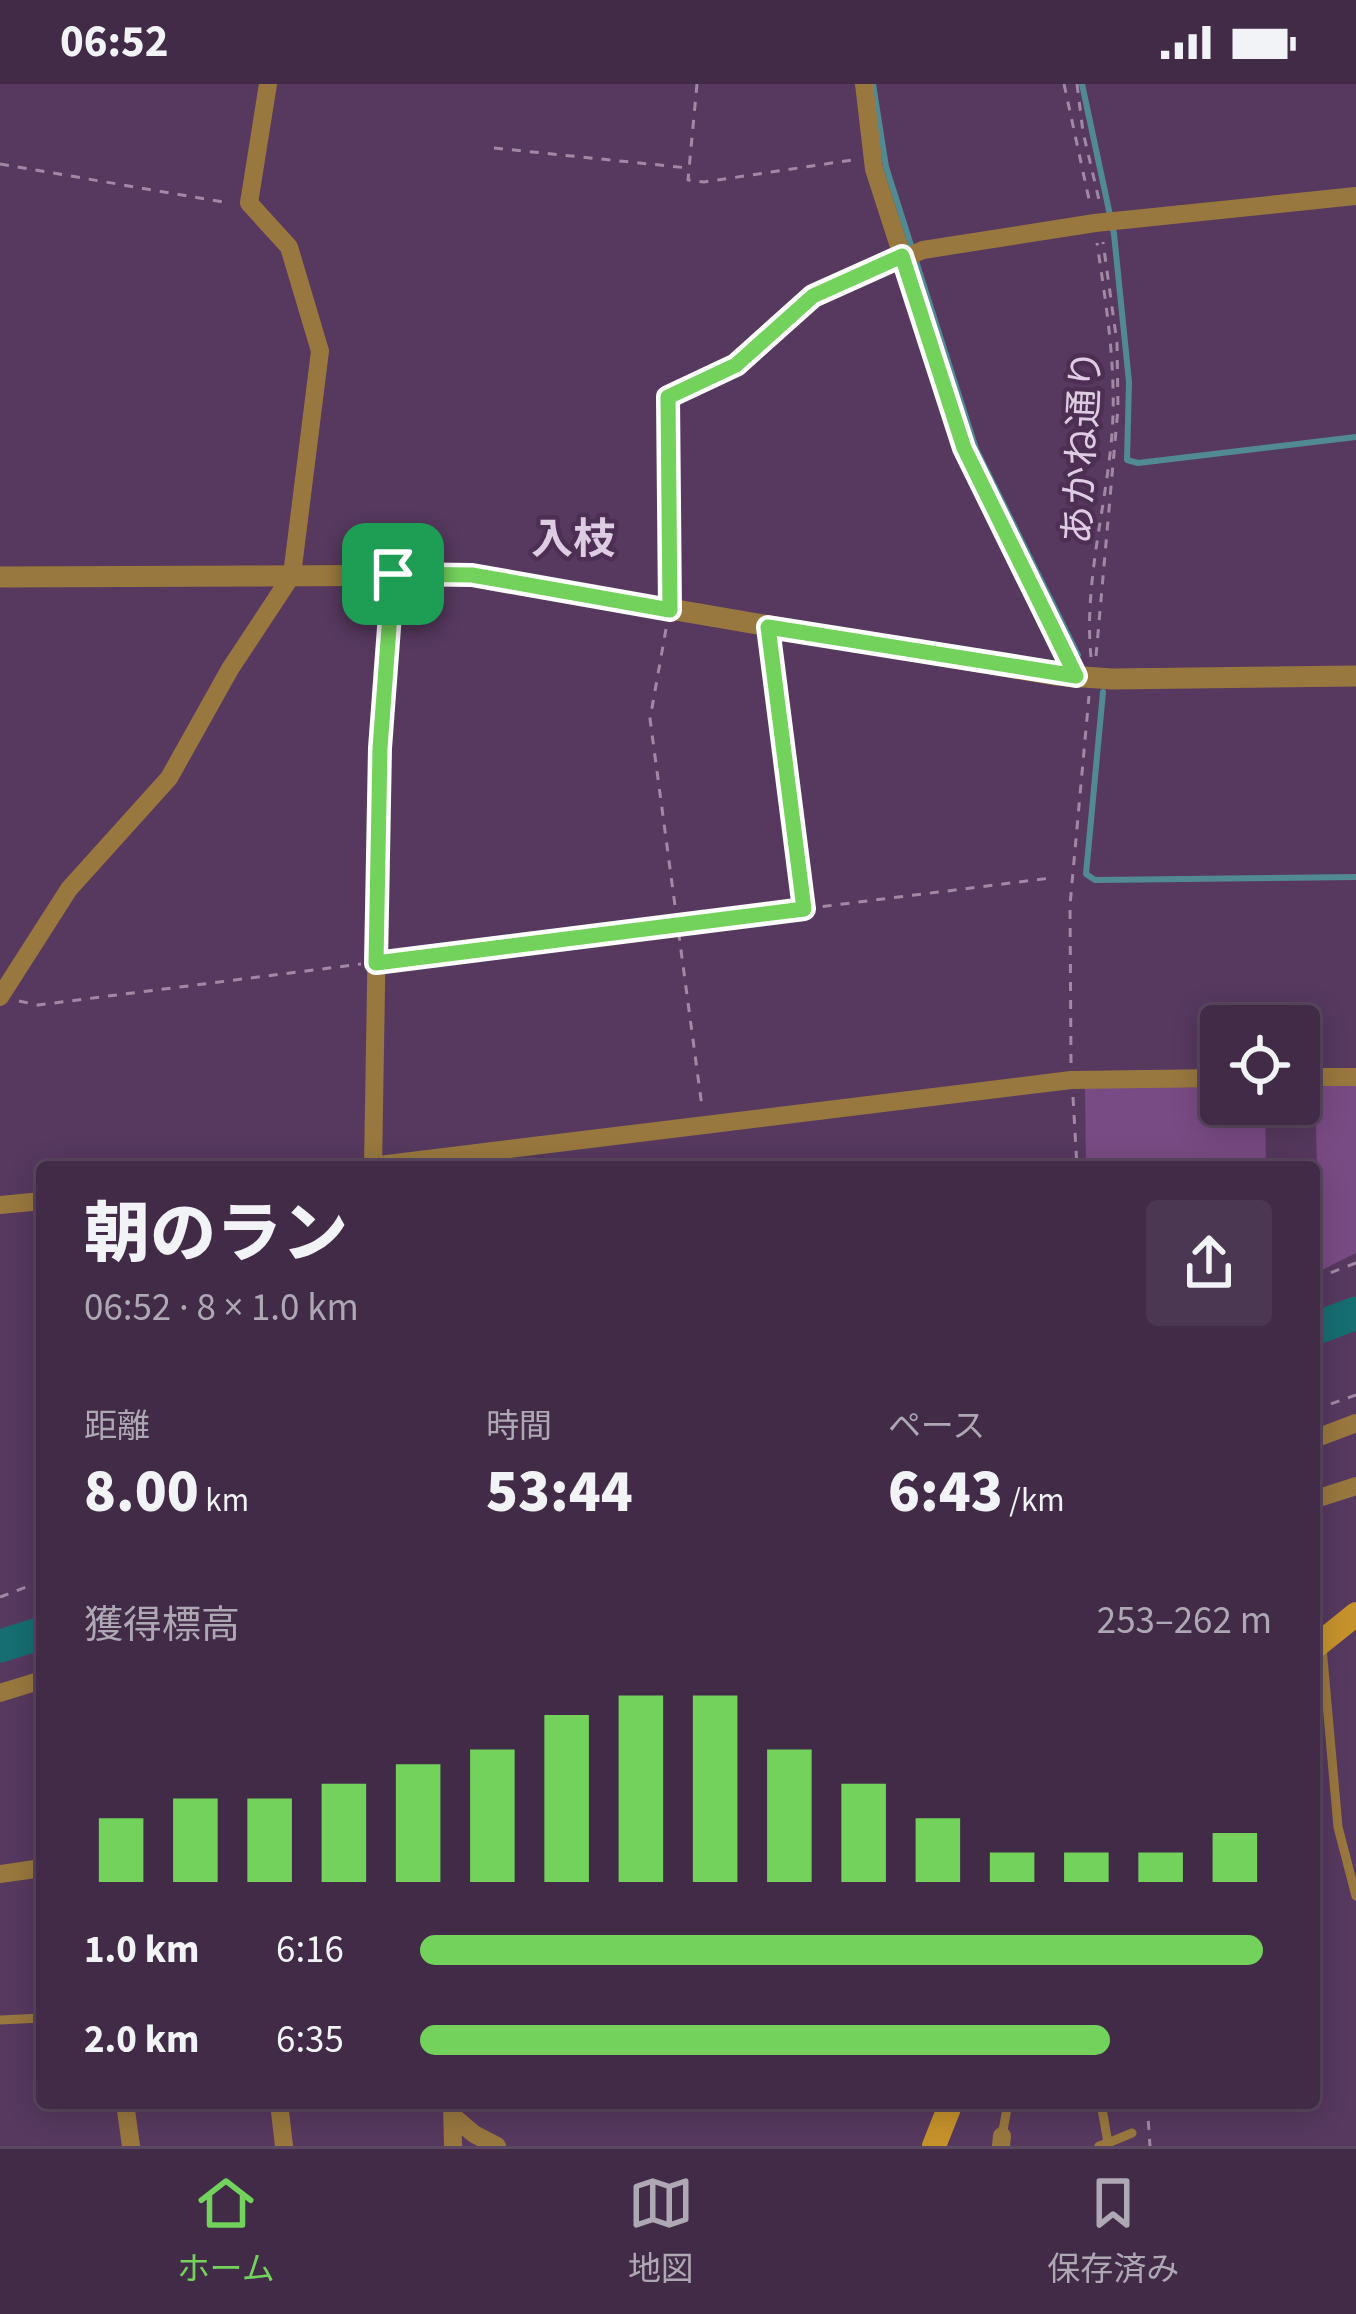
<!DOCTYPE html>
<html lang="ja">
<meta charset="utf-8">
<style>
body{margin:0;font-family:"Source Sans 3","Noto Sans JP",sans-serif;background:#4c3752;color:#f1f3f6;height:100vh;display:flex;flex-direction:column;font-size:45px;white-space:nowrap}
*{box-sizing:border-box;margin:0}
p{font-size:39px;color:#aea7b4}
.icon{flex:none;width:66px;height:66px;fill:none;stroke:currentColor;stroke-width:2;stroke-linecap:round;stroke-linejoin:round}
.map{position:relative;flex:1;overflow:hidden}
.details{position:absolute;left:36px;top:1077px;width:1284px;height:948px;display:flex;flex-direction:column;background:#412b47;border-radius:12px;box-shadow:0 6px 30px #0003,0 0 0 3px #5a4760}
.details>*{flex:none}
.tools{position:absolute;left:1200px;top:921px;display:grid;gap:24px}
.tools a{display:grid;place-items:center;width:120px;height:120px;border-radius:12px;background:#412b47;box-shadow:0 6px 30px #0003,0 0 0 3px #5a4760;font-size:60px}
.pin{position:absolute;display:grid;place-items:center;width:102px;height:102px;color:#fff;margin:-51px;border-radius:24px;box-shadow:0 6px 18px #0006}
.round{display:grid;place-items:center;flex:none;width:126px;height:126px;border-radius:12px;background:#4c3752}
.summary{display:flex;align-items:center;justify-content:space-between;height:204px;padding:0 48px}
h1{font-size:66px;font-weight:800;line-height:90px}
.stats{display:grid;grid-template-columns:repeat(3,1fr);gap:18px;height:204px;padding:12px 48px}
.stats div{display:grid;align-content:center}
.stats b{font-size:60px;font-weight:800}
.stats small{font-size:33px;font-weight:400}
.stats p{font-size:33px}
.chart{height:336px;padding:24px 48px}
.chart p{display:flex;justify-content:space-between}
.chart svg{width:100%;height:216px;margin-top:12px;stroke:#73d25c;stroke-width:6}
ul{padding:0 48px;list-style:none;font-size:39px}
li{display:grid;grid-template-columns:192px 144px 1fr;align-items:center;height:90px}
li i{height:30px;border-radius:15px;background:#73d25c}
.status{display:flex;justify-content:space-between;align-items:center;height:84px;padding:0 60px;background:#412b47;direction:ltr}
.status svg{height:33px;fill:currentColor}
.tab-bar{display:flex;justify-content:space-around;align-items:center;height:168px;border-top:3px solid #5a4760;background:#412b47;font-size:33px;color:#aea7b4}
.tab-bar a{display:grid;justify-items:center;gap:6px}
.tab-bar .current{color:#73d25c}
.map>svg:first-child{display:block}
.green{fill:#794b84}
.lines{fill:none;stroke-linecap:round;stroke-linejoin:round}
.stream{stroke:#528a94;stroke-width:6}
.river{stroke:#166e72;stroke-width:33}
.path{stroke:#a189a6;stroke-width:3;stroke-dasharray:9 9;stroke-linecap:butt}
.service{stroke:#99783f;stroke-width:9}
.minor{stroke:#99783f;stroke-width:18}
.tertiary{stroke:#99783f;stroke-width:21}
.secondary{stroke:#c6922c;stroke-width:24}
.route-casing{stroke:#fff;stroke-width:24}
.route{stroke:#73d25c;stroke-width:15}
.labels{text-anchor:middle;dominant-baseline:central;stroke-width:9;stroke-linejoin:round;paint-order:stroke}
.street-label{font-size:39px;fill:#decce2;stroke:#4c2f53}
.neighbourhood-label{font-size:42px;font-weight:bold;fill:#decce2;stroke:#4c2f53}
</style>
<div class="status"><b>06:52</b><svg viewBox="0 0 49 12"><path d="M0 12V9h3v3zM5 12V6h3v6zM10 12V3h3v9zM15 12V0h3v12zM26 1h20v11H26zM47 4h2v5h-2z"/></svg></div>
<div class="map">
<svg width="1356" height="2062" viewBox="0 0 1356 2062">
<rect width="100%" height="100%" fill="#57395f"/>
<!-- green -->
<path class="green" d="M1315,999H1356V1169L1314,1190V1181L1319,1178Z
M1221,1001V1020H1265L1266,1083H1086L1085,1003Z"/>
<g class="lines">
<!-- stream -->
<path class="stream" d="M873,0L886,83L976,365L1078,571
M1082,0L1114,150L1129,298L1127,376L1138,379L1356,353
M1103,608L1086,790L1095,796L1356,793"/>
<!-- river -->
<path class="river" d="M1314,1245L1356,1229
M0,1562L42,1549"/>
<!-- path -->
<path class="path" d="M697,0L688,96L704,98L852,76
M1064,0L1090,120
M1077,0L1083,48L1100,120
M494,64L688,84
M0,80L229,119
M666,545L650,635L702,1023
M770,562L804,825
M1096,572L1118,324L1117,259L1103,158
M1091,573C1084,503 1104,431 1111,361C1118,293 1107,226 1097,159
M394,876L1051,794
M19,917L38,921L361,880
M1071,979L1070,821L1089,612
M1073,1013L1077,1083
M1314,1195L1356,1179
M1314,1326L1356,1311
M0,1513L42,1497
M1136,2019L1137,2035
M1147,2019L1150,2062"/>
<!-- service -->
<path class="service" d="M1322,1563L1338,1743L1356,1812
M0,1936L42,1934
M1002,2052L1008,2019
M1108,2059L1132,2049
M1099,2062L1108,2059L1101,2019"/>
<!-- minor -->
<path class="minor" d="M864,0L874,85L964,364L1076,593
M670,526L668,313L736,281L813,213L923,166L1095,139L1356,112
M0,913L69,805L169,694L230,585L292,491L320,267L289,163L249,119L268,0
M1299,993H1356
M363,1083L1071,996L1221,994
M373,1083L380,664L393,490
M0,1121L42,1117
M1314,1355L1356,1339
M1319,1414L1356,1402
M0,1609L42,1596
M0,1790L42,1784
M125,2019L131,2062
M279,2019L284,2062
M452,2019L453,2062
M453,2032L474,2050L497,2062
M1001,2062L1002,2052"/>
<!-- tertiary -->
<path class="tertiary" d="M0,493L472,491L1055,591L1112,595L1356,592"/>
<!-- secondary -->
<path class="secondary" d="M1314,1564L1356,1530
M934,2062L951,2019"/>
</g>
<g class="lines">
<defs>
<path id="route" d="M902,172L964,364L1076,592L768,543L804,825L376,879L380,664L393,490L472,491L670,526L668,313L736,281L813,212Z"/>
</defs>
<!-- route casing -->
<use href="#route" class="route-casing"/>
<!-- route -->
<use href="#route" class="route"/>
</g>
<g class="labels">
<!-- street labels -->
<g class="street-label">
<text transform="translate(1083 363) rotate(-87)">あかね通り</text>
</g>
<!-- neighbourhood labels -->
<g class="neighbourhood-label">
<text x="573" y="456">入枝</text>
</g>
</g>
</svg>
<div class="tools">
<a><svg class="icon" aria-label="locate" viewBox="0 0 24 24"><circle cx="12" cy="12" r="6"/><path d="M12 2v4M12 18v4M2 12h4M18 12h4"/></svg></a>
</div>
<div class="pin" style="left:393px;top:490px;background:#1e9e55"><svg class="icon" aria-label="arrive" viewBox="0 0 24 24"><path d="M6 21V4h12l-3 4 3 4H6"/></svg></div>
<section class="details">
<div class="summary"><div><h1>朝のラン</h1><p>06:52 · 8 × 1.0 km</p></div><a class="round"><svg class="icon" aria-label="share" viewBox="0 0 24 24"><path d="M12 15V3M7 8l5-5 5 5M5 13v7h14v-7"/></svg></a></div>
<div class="stats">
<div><p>距離</p><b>8.00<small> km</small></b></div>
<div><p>時間</p><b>53:44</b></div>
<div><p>ペース</p><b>6:43<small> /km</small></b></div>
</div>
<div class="chart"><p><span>獲得標高</span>253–262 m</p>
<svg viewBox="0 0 160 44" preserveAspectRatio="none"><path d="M5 44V31M15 44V27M25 44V27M35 44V24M45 44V20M55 44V17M65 44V10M75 44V6M85 44V6M95 44V17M105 44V24M115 44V31M125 44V38M135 44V38M145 44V38M155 44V34"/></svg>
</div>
<ul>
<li><b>1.0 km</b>6:16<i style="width:99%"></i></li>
<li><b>2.0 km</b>6:35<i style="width:81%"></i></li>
</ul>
</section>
</div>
<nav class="tab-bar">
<a class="current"><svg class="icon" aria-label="home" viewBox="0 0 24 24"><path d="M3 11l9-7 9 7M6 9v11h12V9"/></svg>ホーム</a>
<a><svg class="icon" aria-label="map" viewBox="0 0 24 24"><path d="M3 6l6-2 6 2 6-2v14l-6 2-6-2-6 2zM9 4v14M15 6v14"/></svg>地図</a>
<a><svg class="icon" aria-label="saved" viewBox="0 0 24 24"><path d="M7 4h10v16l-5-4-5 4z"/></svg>保存済み</a>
</nav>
